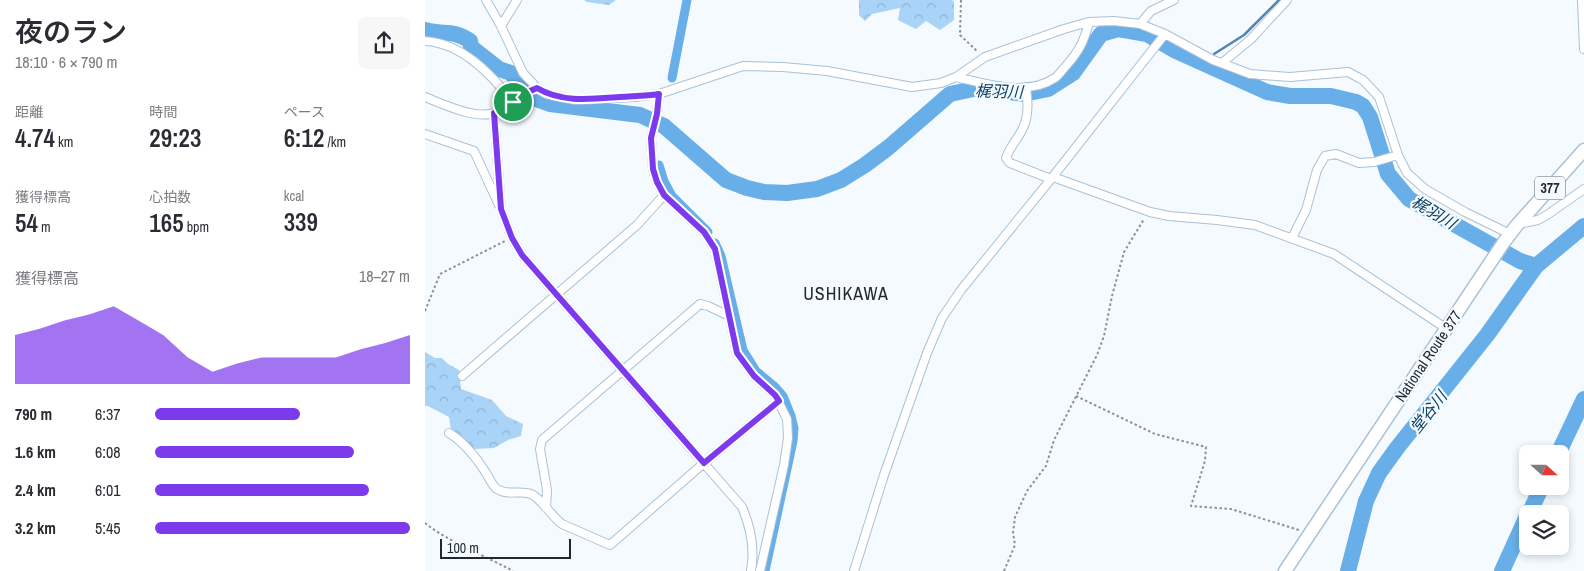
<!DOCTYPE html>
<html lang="ja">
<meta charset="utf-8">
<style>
body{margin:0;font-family:"Archivo Narrow","Noto Sans JP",sans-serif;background:#f7f7f7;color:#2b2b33;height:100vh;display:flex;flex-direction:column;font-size:19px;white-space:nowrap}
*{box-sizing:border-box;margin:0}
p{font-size:16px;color:#7c7c81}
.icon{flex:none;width:28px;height:28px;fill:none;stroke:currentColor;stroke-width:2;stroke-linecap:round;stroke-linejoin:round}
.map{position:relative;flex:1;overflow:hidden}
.side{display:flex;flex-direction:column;background:#fff;width:425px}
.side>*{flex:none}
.needle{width:32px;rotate:111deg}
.tools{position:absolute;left:1094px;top:445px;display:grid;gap:10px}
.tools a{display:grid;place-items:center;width:50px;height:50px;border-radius:8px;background:#fff;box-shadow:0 2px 8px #0003;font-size:25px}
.scale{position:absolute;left:15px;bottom:12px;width:131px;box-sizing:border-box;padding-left:5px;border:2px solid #1f272f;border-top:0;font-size:14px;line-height:18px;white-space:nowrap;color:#1f272f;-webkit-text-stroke:4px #f5fafe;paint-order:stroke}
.pin{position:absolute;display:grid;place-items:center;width:42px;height:42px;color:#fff;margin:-21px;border:2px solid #fff;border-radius:50%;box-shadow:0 1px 5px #0007}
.round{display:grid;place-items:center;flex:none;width:52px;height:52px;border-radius:8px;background:#f7f7f7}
.summary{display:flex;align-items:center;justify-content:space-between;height:85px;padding:0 15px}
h1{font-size:28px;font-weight:600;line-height:38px}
.stats{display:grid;grid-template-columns:repeat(3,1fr);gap:8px;height:85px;padding:5px 15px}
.stats div{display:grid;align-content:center}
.stats b{font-size:25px;font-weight:600}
.stats small{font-size:14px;font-weight:400}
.stats p{font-size:14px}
.chart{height:140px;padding:10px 15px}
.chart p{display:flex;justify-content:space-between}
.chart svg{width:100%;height:90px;margin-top:5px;fill:#7c3aed;opacity:.7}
ul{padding:0 15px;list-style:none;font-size:16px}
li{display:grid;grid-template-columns:80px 60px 1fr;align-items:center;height:38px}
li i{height:12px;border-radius:6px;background:#7c3aed}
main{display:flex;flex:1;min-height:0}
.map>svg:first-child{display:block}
.forest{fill:url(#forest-crowns)}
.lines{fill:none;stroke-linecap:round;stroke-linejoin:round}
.stream{stroke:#5286b2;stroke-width:2.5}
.canal{stroke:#68afea;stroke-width:9}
.river{stroke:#68afea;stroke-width:16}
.minor-casing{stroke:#aac1d5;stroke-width:10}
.trunk-casing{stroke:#aac1d5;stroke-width:15}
.path{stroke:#8a9197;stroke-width:2;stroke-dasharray:2.5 2.5;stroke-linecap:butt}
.minor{stroke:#fff;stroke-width:8}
.trunk{stroke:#fff;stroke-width:12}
.route-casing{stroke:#fff;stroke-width:10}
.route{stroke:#7c3aed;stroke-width:6}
.labels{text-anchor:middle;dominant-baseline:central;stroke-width:4.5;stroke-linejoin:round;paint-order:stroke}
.shield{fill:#f5fafe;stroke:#5f666d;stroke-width:1}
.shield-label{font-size:14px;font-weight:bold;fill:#1f272f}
.street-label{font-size:15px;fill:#1f272f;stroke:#f5fafe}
.water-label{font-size:16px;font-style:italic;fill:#094167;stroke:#f5fafe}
.quarter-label{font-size:18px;letter-spacing:1px;fill:#1f272f;stroke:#f5fafe}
</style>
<main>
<section class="side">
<div class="summary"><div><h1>夜のラン</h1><p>18:10 · 6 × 790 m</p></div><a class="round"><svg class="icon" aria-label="share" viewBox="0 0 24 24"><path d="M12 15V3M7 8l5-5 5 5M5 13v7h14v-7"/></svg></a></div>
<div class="stats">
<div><p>距離</p><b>4.74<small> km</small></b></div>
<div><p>時間</p><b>29:23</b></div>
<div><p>ペース</p><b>6:12<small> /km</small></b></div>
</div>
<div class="stats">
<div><p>獲得標高</p><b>54<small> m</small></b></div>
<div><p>心拍数</p><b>165<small> bpm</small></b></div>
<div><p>kcal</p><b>339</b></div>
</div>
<div class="chart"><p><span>獲得標高</span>18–27 m</p>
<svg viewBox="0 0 160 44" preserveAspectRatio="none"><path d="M0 44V20L10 17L20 13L30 10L40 6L50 13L60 20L70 31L80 38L90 34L100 31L110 31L120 31L130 31L140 27L150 24L160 20V44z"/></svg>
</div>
<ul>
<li><b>790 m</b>6:37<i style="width:57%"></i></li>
<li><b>1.6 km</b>6:08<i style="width:78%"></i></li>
<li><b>2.4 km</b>6:01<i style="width:84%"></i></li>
<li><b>3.2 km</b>5:45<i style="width:100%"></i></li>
</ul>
</section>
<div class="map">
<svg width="1159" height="571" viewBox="0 0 1159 571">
<defs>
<pattern id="forest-crowns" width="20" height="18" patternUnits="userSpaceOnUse" patternTransform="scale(1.25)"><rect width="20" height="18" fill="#a9d3f7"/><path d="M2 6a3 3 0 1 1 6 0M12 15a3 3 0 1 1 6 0" fill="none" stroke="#91b5d4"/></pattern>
</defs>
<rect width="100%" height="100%" fill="#f5fafe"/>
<!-- forest -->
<path class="forest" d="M159,0H191L184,5L162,2Z
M434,0H527L529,2V20L515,30L501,21L491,29L473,20L475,8L447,14L440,21L434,15Z
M0,352L10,358H17L23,364L34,370L36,389L67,400L81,416L98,424L96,436L83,440L69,448L49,449L26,430L24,417L3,406H0Z"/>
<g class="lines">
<!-- stream -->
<path class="stream" d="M789,54L819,35L854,0"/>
<!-- canal -->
<path class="canal" d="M247,78L262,0
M234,165L239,181L247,196L283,232
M290,243L296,256L318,350L331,371L350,387L358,396L366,416L369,428L368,441L340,571"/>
<!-- river -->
<path class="river" d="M0,30C19,36 25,28 45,41L46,47L74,69L86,73L108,98L125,104L215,115L239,126L301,180L322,188L339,192L362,193L392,189L416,180L440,165L464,147L525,94L553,88L599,94L623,89L648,73L676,34L693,29L722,34L751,51L842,92L865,96H906L931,102L938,106L945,117L963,174L984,199L1095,261L1111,266
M1133,454L1159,399
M1104,514L1117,486
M923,571L941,501L954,473L972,448L1062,335L1111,266L1159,226
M1077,571L1102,516"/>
<defs>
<path id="minor" d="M61,0L76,26L98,73L112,88L121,94L151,100L210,97L234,94L318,66L358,67L402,71L487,87L516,83L531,77L560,57L639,29L664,22L689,21L715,24L740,34L788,60L825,74L865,77L923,72L938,80L954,97L973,155L982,173L1000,189L1040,212L1085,234
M1157,0L1159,49
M715,24L726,11L749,0
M76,26L92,0
M0,41C37,43 66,74 88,102
M797,63L826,39L862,0
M531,77C561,84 601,97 630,78C634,75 637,70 641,66C654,51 659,42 664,22
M601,87C603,100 604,118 597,130C591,142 586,144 581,158L585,163L626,179
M234,94L232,114L226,138L228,169L232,182L239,195L279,232L290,249L312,353L329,376L350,395L362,419L363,438L359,465L335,571
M0,97C18,104 53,121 71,112C85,105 97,94 112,88
M69,113L76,209L87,238L97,255L317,507C326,528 330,549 326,571
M0,134L49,151L74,205
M628,177L725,212L744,216L792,220L830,225L909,254L1022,329
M1094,224L1113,220L1122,215L1159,189
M867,238L881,210L892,170L900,156L911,154L934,163L949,162L973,155
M37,376L212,225L239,195
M24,433C40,443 51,457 61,473C64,477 67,486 72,489C82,496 95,490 106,494C116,498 127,517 137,524L185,545L279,463L354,401
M121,508L122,490L115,449L117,440L275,304L283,306L304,316
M429,571L459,475L502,353L517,318L536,290L626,179L740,34"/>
<path id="trunk" d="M860,571L1079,242L1092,225L1159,150"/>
</defs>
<!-- minor casing -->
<use href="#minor" class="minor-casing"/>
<!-- trunk casing -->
<use href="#trunk" class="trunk-casing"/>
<!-- path -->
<path class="path" d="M536,0L535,35L553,52
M0,311L15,274L80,241
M651,396L730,434L781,447L780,461L766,506L806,509L874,530
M0,523C25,543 59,555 88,571
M579,571L590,545L588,533L590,517L602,491L621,466L629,440L672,355L679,336L687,296L699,252L719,219"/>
<!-- minor -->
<use href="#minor" class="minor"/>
<!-- trunk -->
<use href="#trunk" class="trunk"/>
</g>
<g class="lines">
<defs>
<path id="route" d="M112,88C137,103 167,99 195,97C208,96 221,96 234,94L232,114L226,138L228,169L232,182L239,195L279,232L290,249L312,353L329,376L350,395L354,401L279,463L97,255L87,238L76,209L69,113L105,91Z"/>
</defs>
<!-- route casing -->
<use href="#route" class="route-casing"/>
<!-- route -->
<use href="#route" class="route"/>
</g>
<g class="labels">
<!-- shield labels -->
<rect class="shield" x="1110" y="176.5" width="30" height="23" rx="4"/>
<g class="shield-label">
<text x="1125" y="188">377</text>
</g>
<!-- street labels -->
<g class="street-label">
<text transform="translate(1003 356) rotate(-56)">National Route 377</text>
</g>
<!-- water labels -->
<g class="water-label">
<text transform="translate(574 91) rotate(2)">梶羽川</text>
<text transform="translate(1009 212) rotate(31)">梶羽川</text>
<text transform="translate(1003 412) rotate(-52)">堂谷川</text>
</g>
<!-- quarter labels -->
<g class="quarter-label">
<text x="421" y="293">USHIKAWA</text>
</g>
</g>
</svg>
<div class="tools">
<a><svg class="needle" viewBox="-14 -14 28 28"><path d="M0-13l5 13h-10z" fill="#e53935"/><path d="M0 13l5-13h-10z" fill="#7c7c81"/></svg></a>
<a><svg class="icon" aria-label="layers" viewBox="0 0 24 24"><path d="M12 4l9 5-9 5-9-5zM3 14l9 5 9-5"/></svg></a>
</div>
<div class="scale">100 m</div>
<div class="pin" style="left:88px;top:102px;background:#1e9e55"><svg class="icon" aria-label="arrive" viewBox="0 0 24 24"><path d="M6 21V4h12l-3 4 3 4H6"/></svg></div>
</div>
</main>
